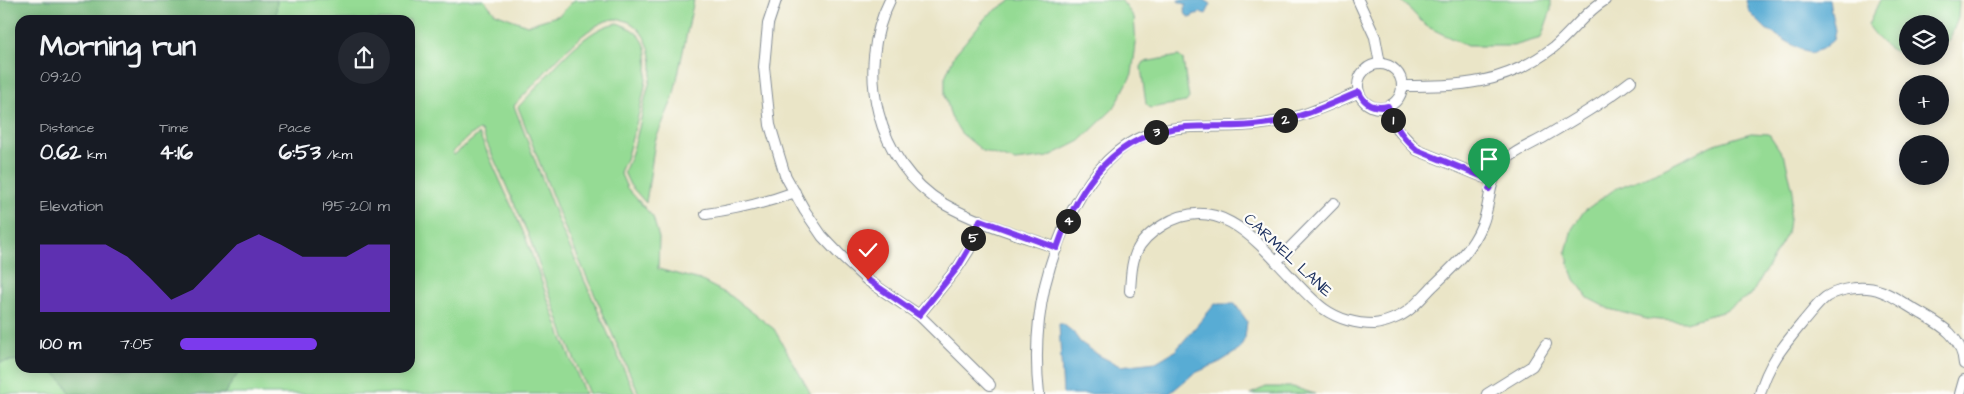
<!DOCTYPE html>
<meta charset="utf-8">
<style>
body{margin:0;font-family:"Architects Daughter",sans-serif;background:#242831;color:#f1f3f6;height:100vh;display:flex;flex-direction:column;font-size:19px;white-space:nowrap}
*{box-sizing:border-box;margin:0}
p{font-size:16px;color:#9ea1a6}
.icon{flex:none;width:28px;height:28px;fill:none;stroke:currentColor;stroke-width:2;stroke-linecap:round;stroke-linejoin:round}
.map{position:relative;flex:1;overflow:hidden}
.details{position:absolute;left:15px;top:15px;width:400px;height:358px;display:flex;flex-direction:column;background:#171b24;border-radius:15px;box-shadow:0 2px 12px #0003}
.details>*{flex:none}
.fabs{position:absolute;left:1899px;top:15px;display:grid;gap:10px}
.fabs a{display:grid;place-items:center;width:50px;height:50px;border-radius:50%;background:#171b24;box-shadow:0 2px 12px #0003;font-size:25px}
.pin{position:absolute;display:grid;place-items:center;width:42px;height:42px;color:#fff;margin:-51px -21px;border-radius:50% 50% 50% 0;rotate:-45deg;box-shadow:0 0 5px #0007}
.pin .icon{rotate:45deg}
.km{position:absolute;width:25px;height:25px;margin:-12px;border-radius:50%;background:#222;color:#fff;font-size:14px;line-height:25px;text-align:center}
.round{display:grid;place-items:center;flex:none;width:52px;height:52px;border-radius:26px;background:#242831}
.summary{display:flex;align-items:center;justify-content:space-between;height:85px;padding:0 25px}
h1{font-size:28px;font-weight:800;line-height:38px}
.metrics{display:grid;grid-template-columns:repeat(3,1fr);gap:8px;height:85px;padding:5px 25px}
.metrics div{display:grid;align-content:center}
.metrics b{font-size:21px;font-weight:800}
.metrics small{font-size:14px;font-weight:400}
.metrics p{font-size:14px}
.chart{height:140px;padding:10px 25px}
.chart p{display:flex;justify-content:space-between}
.chart svg{width:100%;height:90px;margin-top:5px;fill:#7c3aed;opacity:.7}
ul{padding:0 25px;list-style:none;font-size:16px}
li{display:grid;grid-template-columns:80px 60px 1fr;align-items:center;height:38px}
li i{height:12px;border-radius:6px;background:#7c3aed}
.map>svg:first-child{display:block}
.green{fill:#95db94;stroke:#588579;fill-rule:evenodd}
.forest{fill:#78bb7e;stroke:#4a756e}
.water{fill:#58acd4;stroke:#3a6e99}
.lines{fill:none;stroke-linecap:round;stroke-linejoin:round}
.street-casing{stroke:#828a92;stroke-width:12}
.street{stroke:#fff;stroke-width:10}
.route-casing{stroke:#fff;stroke-width:10}
.route{stroke:#7c3aed;stroke-width:6}
.labels{text-anchor:middle;dominant-baseline:central;stroke-width:4.5;stroke-linejoin:round;paint-order:stroke}
.street-label{font-size:16px;fill:#1b2f5e;stroke:#fdfcf7}
</style>
<div class="map">
<svg width="1964" height="394" viewBox="0 0 1964 394">
<rect width="100%" height="100%" fill="#fdfcf7"/>
<filter id="ink" filterUnits="userSpaceOnUse"><feTurbulence type="fractalNoise" baseFrequency=".02" numOctaves="2"/><feDisplacementMap in="SourceGraphic" scale="10" xChannelSelector="R" yChannelSelector="G"/><feConvolveMatrix kernelMatrix="1 2 1 2 8 2 1 2 1" color-interpolation-filters="sRGB"/></filter>
<filter id="wash" filterUnits="userSpaceOnUse"><feTurbulence type="fractalNoise" baseFrequency=".0096" numOctaves="4" result="noise"/><feDisplacementMap in="SourceGraphic" scale="20" xChannelSelector="R" yChannelSelector="G"/><feGaussianBlur stdDeviation="1.12" result="paint"/><feColorMatrix in="noise" values="0 0 0 0 0 0 0 0 0 0 0 0 0 0 0 0 0 1.4 0 .05"/><feComposite in="paint" operator="in"/></filter>
<g filter="url(#wash)">
<rect width="100%" height="100%" fill="#eae5c7"/>
<!-- green -->
<path class="green" d="M0,0H484L495,13L527,25L560,15L574,0H694L673,98L655,141L646,203L630,185L624,172C635,150 640,124 645,99C647,90 651,79 652,70C653,48 641,20 617,19C589,18 545,73 527,92C523,97 517,101 514,106L561,228L635,394H589L565,337L528,234L482,132L479,130L469,136L452,152L454,155L479,134L525,236L562,338L585,394H0ZM20,20H410V368H20Z
M1011,0H1121L1134,17L1136,44L1132,74L1114,108L1080,141L1048,157L1015,161L983,151L961,133L951,117L945,95V77L955,54L987,16Z
M1401,0H1551V10L1541,38L1513,46H1467L1426,26Z
M1880,0H1959L1958,18L1949,41L1940,45V24H1908L1907,53C1888,54 1878,38 1868,25Z
M617,23C628,27 638,31 644,43C656,66 633,133 626,159L620,172L627,188L653,217L659,238L658,269L700,280L731,296L774,329L811,394H639L564,226L518,107C544,82 580,29 617,23Z
M1179,56L1183,60L1189,98L1186,102L1150,108L1146,104L1141,67L1144,62Z
M1751,133L1769,134L1785,158L1793,191L1787,234L1751,295L1722,312L1686,322L1647,319L1609,309L1588,298L1572,275L1566,252L1572,229L1584,211L1615,189L1662,170L1712,145Z
M1266,387H1293L1315,394H1250Z"/>
<!-- forest -->
<path class="forest" d="M0,0H277L276,20H20V360L0,362Z
M50,368H242L224,394H69L64,383Z"/>
<!-- water -->
<path class="water" d="M1178,0H1205L1211,4L1206,14L1200,12L1198,15L1194,14L1191,18L1186,15L1184,8L1186,5L1178,1Z
M1746,0H1829L1835,31L1833,40L1822,49L1812,53L1803,51L1766,29L1749,12Z
M1215,304H1235L1247,321L1245,338L1239,350L1220,362L1193,374L1169,394H1063L1059,324H1063L1073,332L1080,342L1100,356L1120,366L1156,362L1176,350Z"/>
</g>
<g filter="url(#ink)">
<g class="lines">
<defs>
<path id="street" d="M776,0L768,24L764,67L770,125L785,175L805,211L822,236L842,257L867,280L919,315L990,385
M890,0C855,69 876,163 944,204C979,224 1020,235 1057,248
M1358,0L1375,37L1380,64
M1358 86a22 22 0 1 1 44 0a22 22 0 1 1-44 0Z
M1402,86C1461,86 1505,85 1554,47C1572,32 1585,12 1605,0
M1388,106L1397,129L1417,150L1493,181
M706,214C737,210 765,203 795,192
M1276,262L1334,203
M1130,291C1132,259 1133,243 1163,225C1233,182 1277,274 1324,309C1338,319 1357,324 1374,324C1384,323 1401,317 1409,310C1418,303 1425,294 1433,286C1452,268 1472,250 1482,225C1492,202 1486,179 1507,159C1518,149 1533,144 1546,136C1575,119 1604,102 1631,81
M919,315L958,267L969,250L980,220
M1039,394C1035,358 1037,320 1045,285C1059,228 1094,147 1156,132C1191,123 1227,129 1262,124C1297,120 1327,106 1359,92
M1487,394L1532,366L1546,344
M1760,394C1767,365 1784,345 1803,322C1810,314 1817,304 1826,297C1837,290 1853,287 1867,288C1886,289 1905,305 1922,314C1943,326 1962,337 1964,364
M1960,394L1964,380"/>
</defs>
<!-- street casing -->
<use href="#street" class="street-casing"/>
<!-- street -->
<use href="#street" class="street"/>
</g>
</g>
<g class="lines" filter="url(#ink)">
<defs>
<path id="route" d="M868,280L919,315L958,267L968,250L980,220L1057,248C1079,184 1115,133 1186,127C1211,125 1237,128 1262,124C1297,120 1327,106 1359,92C1365,105 1374,109 1388,106C1396,126 1400,136 1417,150L1493,181L1489,189"/>
</defs>
<!-- route casing -->
<use href="#route" class="route-casing"/>
<!-- route -->
<use href="#route" class="route"/>
</g>
<g class="labels">
<!-- street labels -->
<g class="street-label">
<text transform="translate(1288 255) rotate(43)">CARMEL LANE</text>
</g>
</g>
</svg>
<div class="fabs">
<a><svg class="icon" aria-label="layers" viewBox="0 0 24 24"><path d="M12 4l9 5-9 5-9-5zM3 14l9 5 9-5"/></svg></a>
<a>+</a>
<a>−</a>
</div>
<div class="pin" style="left:1489px;top:189px;background:#1e9e55"><svg class="icon" aria-label="arrive" viewBox="0 0 24 24"><path d="M6 21V4h12l-3 4 3 4H6"/></svg></div>
<div class="pin" style="left:868px;top:280px;background:#d93025"><svg class="icon" aria-label="check" viewBox="0 0 24 24"><path d="M5 12l5 5 9-10"/></svg></div>
<b class="km" style="left:1393px;top:120px">1</b>
<b class="km" style="left:1285px;top:120px">2</b>
<b class="km" style="left:1156px;top:132px">3</b>
<b class="km" style="left:1068px;top:221px">4</b>
<b class="km" style="left:973px;top:238px">5</b>
<section class="details">
<div class="summary"><div><h1>Morning run</h1><p>09:20</p></div><a class="round"><svg class="icon" aria-label="share" viewBox="0 0 24 24"><path d="M12 15V3M7 8l5-5 5 5M5 13v7h14v-7"/></svg></a></div>
<div class="metrics">
<div><p>Distance</p><b>0.62<small> km</small></b></div>
<div><p>Time</p><b>4:16</b></div>
<div><p>Pace</p><b>6:53<small> /km</small></b></div>
</div>
<div class="chart"><p><span>Elevation</span>195–201 m</p>
<svg viewBox="0 0 160 44" preserveAspectRatio="none"><path d="M0 44V11L10 11L20 11L30 11L40 17L50 27L60 38L70 33L80 22L90 11L100 6L110 11L120 17L130 17L140 17L150 11L160 11V44z"/></svg>
</div>
<ul>
<li><b>100 m</b>7:05<i style="width:65%"></i></li>
</ul>
</section>
</div>
